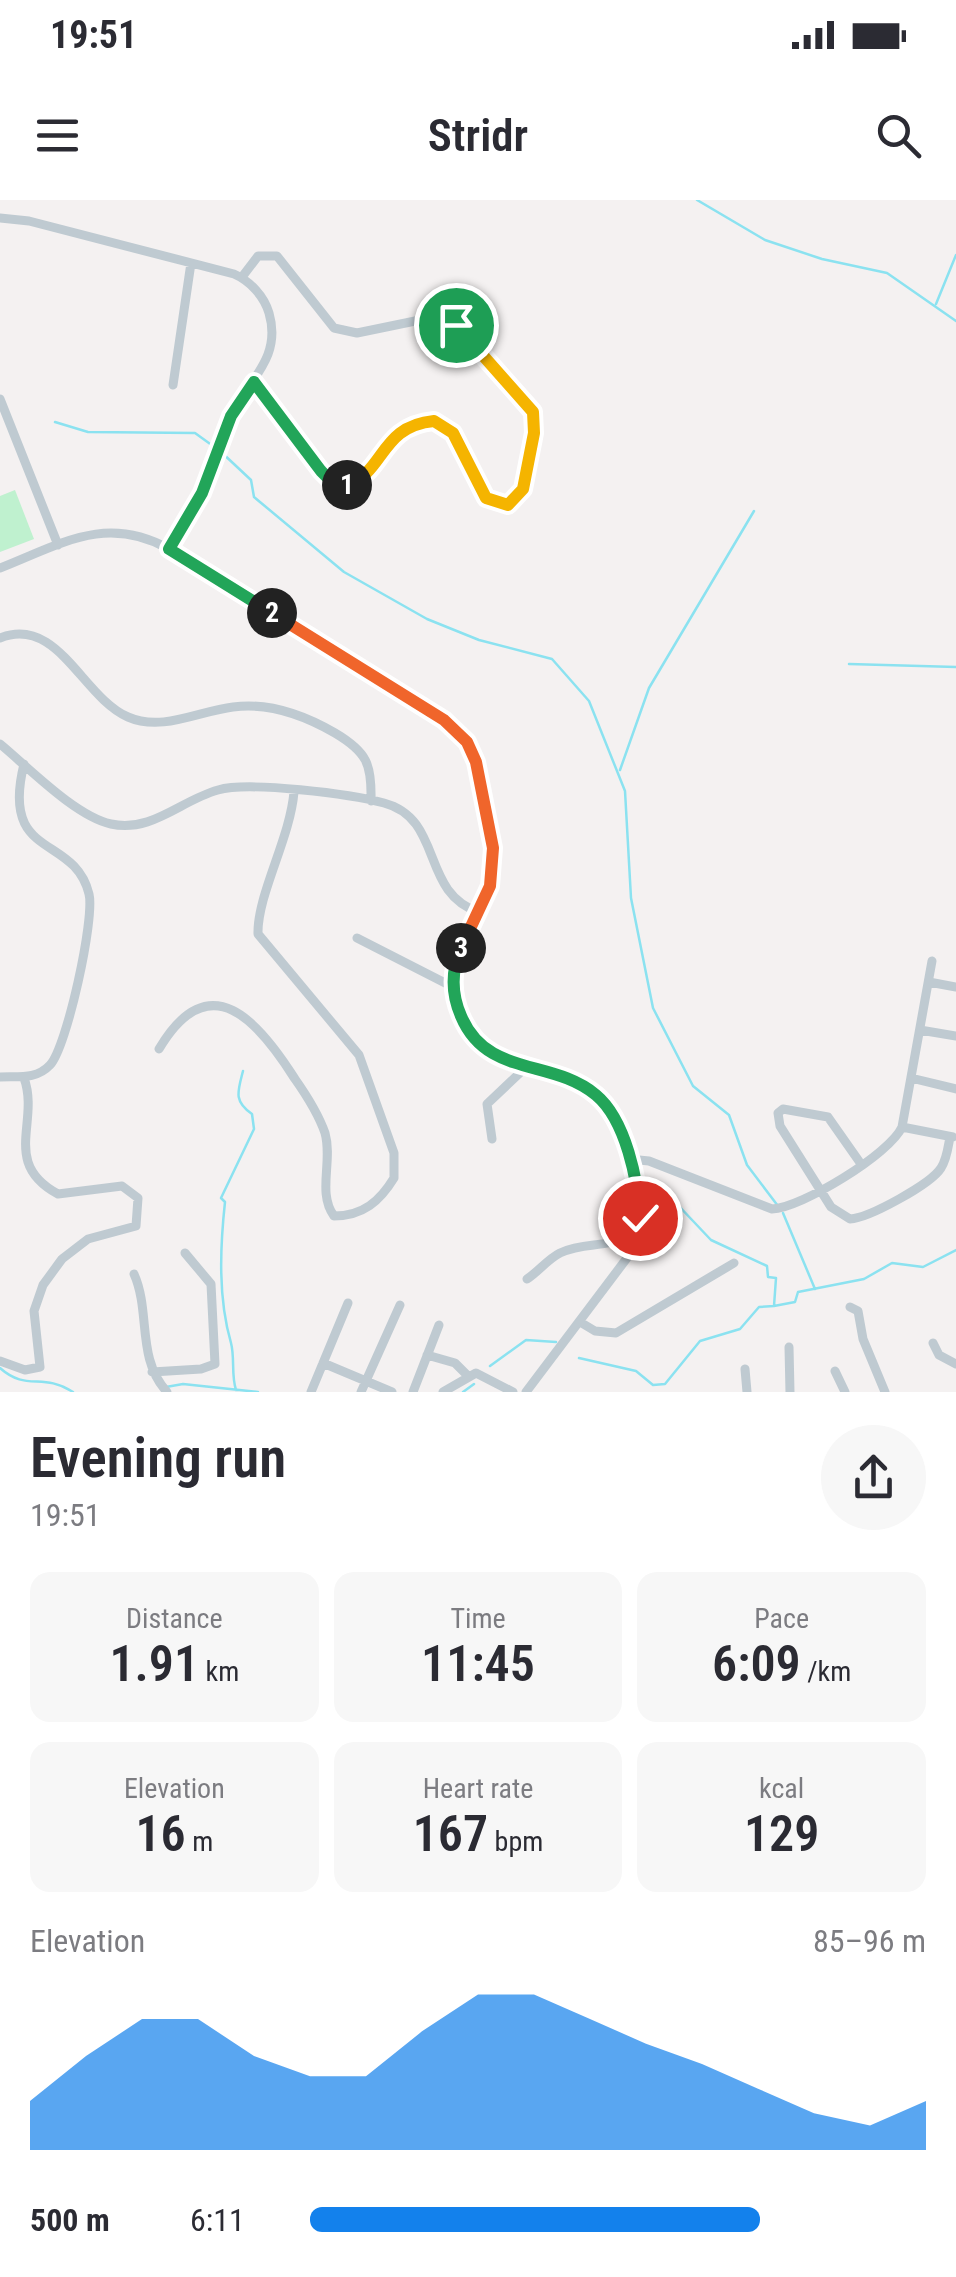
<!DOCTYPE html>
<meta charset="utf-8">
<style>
body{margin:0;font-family:"Roboto Condensed",sans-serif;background:#f7f7f7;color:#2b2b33;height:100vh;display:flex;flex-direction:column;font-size:38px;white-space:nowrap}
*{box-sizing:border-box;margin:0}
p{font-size:32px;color:#7c7c81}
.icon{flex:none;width:55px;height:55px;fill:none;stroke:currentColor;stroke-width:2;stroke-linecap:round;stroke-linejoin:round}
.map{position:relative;height:1192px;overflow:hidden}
.sheet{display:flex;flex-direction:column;background:#fff;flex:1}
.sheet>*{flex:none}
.pin{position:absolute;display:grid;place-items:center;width:85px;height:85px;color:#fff;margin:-42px;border:5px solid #fff;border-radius:50%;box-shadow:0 2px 10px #0007}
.km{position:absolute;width:50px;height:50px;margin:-25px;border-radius:50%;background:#222;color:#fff;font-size:28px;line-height:50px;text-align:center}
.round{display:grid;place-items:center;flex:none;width:105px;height:105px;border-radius:52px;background:#f7f7f7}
.head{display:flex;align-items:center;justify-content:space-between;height:170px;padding:0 30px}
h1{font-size:55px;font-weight:600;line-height:75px}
.stats{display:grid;grid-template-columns:repeat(3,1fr);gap:15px;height:170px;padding:10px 30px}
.stats div{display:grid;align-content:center;border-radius:20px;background:#f7f7f7;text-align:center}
.stats b{font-size:50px;font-weight:600}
.stats small{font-size:28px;font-weight:400}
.stats p{font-size:28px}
.chart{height:280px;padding:20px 30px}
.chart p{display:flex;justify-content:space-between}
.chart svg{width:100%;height:180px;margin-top:10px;fill:#1381ec;opacity:.7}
ul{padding:0 30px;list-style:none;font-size:32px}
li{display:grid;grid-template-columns:160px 120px 1fr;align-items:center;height:75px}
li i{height:25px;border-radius:12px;background:#1381ec}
.status{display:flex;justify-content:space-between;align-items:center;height:70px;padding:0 50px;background:#fff;direction:ltr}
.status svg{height:28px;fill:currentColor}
header{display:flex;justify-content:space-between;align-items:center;height:130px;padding:0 30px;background:#fff;font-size:45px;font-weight:600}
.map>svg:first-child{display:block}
.green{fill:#bff1cf}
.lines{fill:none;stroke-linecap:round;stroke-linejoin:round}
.stream{stroke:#8be2f0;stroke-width:2.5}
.minor{stroke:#bfcad1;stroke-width:9}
.split-1-casing{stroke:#fff;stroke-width:20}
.split-2-casing{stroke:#fff;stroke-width:20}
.split-3-casing{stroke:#fff;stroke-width:20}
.split-4-casing{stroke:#fff;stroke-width:20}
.split-1{stroke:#f5b400;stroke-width:12}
.split-2{stroke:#22a559;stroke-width:12}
.split-3{stroke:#f0652b;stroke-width:12}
.split-4{stroke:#22a559;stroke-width:12}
</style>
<div class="status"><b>19:51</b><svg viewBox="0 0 49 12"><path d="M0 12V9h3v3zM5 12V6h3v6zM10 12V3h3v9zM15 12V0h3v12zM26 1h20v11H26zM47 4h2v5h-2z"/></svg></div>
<header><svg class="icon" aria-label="menu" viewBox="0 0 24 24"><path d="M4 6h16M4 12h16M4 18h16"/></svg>Stridr<svg class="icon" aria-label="search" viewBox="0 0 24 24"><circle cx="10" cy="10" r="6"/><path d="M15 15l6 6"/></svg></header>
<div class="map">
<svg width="956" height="1192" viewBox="0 0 956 1192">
<rect width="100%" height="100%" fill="#f4f1f1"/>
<!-- green -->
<path class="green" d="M15,290L34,339L0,352V296Z"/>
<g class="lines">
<!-- stream -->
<path class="stream" d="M697,0L765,40L822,59L887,73L956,121
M936,104L956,55
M55,222L88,232L195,233L213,246
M219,250L251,280L254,297L344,372L427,419L479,440L552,459L589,501L625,591L631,698L653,808L693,886L729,915L747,965L778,1006
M849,464L956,467
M620,570L649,488L754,311
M656,999L676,1003L711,1040L767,1066L768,1077L776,1078L774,1106L795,1102L798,1092L864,1079L892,1063L923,1067L956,1050
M783,1013L815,1089
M579,1158L636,1171L653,1185L665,1184L700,1141L740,1129L759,1107L774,1106
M490,1166L526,1140L556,1142
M0,1168C27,1192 42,1172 73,1192
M166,1187L183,1184L258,1192
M236,1190C231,1175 235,1158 231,1143C218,1098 220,1048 225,1002L221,998L254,929L252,914C233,901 238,891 243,871
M463,1192L474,1184"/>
<!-- minor -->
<path class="minor" d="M0,18L29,21L234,74C250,81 264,96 269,113C283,161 244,183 227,223C206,271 198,303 169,349
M242,77L258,56H277L334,128L357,133L420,120L449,122L526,200L535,221L529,262L521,294L507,305L491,302L453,233L435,221C380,225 373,288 338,285L321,271L254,182
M173,185L191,63
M0,199L58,345
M0,368C61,344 106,314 169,349C240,393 310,438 381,481C409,499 447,514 467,542C485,568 499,651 491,682C477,739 427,774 471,836C523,908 593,828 632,972C641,1004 643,1028 627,1058L526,1192
M0,438C58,415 82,497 128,517C162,532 199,511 233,507C270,502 304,515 335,533C367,552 372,564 371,601
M0,544C28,567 75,616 111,624C152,633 181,600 218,590C249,581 351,594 384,603C444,619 420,693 479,712
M357,738L453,787
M929,782L956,787
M920,830L956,836
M159,849C210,763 259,822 295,879C307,896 318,913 325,933C333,961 317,993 334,1016C363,1016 380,1001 394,978V953L359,855L258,734C257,695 290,639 294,592
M0,877C18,876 36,880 50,865C67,847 95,718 89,694C74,633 0,661 24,564
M911,878L956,889
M902,927L953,937
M492,939L487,904L524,869
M629,959L649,961L772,1009C801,1008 890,954 902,927L932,761
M861,964L828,917L783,909L778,913L780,926L831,1007L850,1019C869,1018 931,984 941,968C947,959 948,947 950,937
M134,1074C151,1112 136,1158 167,1192
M527,1079C539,1071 548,1059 560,1053C597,1036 625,1059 636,1006
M850,1107L858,1111L863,1139L885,1192
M580,1122L595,1131L616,1133L734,1063
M933,1143L939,1155L956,1164
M789,1147L790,1192
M427,1155L455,1163L467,1175
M0,1161L25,1170L40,1167L34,1111L43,1085L62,1059L88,1039L136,1026L138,998L122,986L58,994C1,963 40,922 24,878
M323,1163L392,1192
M745,1169L747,1192
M835,1171L845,1192
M152,1172L201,1169L215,1164L211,1084L185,1053
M311,1192L348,1103
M361,1192L400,1105
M413,1192L439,1125
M443,1192L476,1173L513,1192"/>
</g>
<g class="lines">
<defs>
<path id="split-1" d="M347,285C385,272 380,226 434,221L453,233L486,298L508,305L523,289L534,233L533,212L456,125"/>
<path id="split-2" d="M272,413L169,349L202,293L231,216L254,182L321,271L333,283L347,285"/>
<path id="split-3" d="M272,413L444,520L467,542L476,562L493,648L490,686L461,748"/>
<path id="split-4" d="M461,748C451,771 451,793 461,816C487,878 552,858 596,895C626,920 638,981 640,1018"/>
</defs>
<!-- split-1 casing -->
<use href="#split-1" class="split-1-casing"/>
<!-- split-2 casing -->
<use href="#split-2" class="split-2-casing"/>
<!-- split-3 casing -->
<use href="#split-3" class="split-3-casing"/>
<!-- split-4 casing -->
<use href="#split-4" class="split-4-casing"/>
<!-- split-1 -->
<use href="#split-1" class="split-1"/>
<!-- split-2 -->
<use href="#split-2" class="split-2"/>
<!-- split-3 -->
<use href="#split-3" class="split-3"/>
<!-- split-4 -->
<use href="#split-4" class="split-4"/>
</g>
</svg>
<div class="pin" style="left:456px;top:125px;background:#1e9e55"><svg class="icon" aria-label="arrive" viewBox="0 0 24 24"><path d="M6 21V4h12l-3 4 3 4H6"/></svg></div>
<div class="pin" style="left:640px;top:1018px;background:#d93025"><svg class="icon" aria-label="check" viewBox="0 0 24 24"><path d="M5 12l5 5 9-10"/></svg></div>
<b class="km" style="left:347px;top:285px">1</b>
<b class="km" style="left:272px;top:413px">2</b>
<b class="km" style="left:461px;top:748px">3</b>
</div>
<section class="sheet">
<div class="head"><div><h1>Evening run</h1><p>19:51</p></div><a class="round"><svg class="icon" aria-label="share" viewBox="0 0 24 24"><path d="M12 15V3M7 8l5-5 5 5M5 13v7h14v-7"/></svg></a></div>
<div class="stats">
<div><p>Distance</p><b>1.91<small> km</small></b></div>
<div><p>Time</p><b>11:45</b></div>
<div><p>Pace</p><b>6:09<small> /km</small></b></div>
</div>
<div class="stats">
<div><p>Elevation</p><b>16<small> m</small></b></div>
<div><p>Heart rate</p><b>167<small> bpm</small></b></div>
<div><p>kcal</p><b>129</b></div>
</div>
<div class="chart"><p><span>Elevation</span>85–96 m</p>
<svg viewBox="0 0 160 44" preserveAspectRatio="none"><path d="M0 44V32L10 21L20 12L30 12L40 21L50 26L60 26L70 15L80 6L90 6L100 12L110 18L120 23L130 29L140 35L150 38L160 32V44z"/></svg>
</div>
<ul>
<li><b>500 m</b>6:11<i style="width:73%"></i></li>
</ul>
</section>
